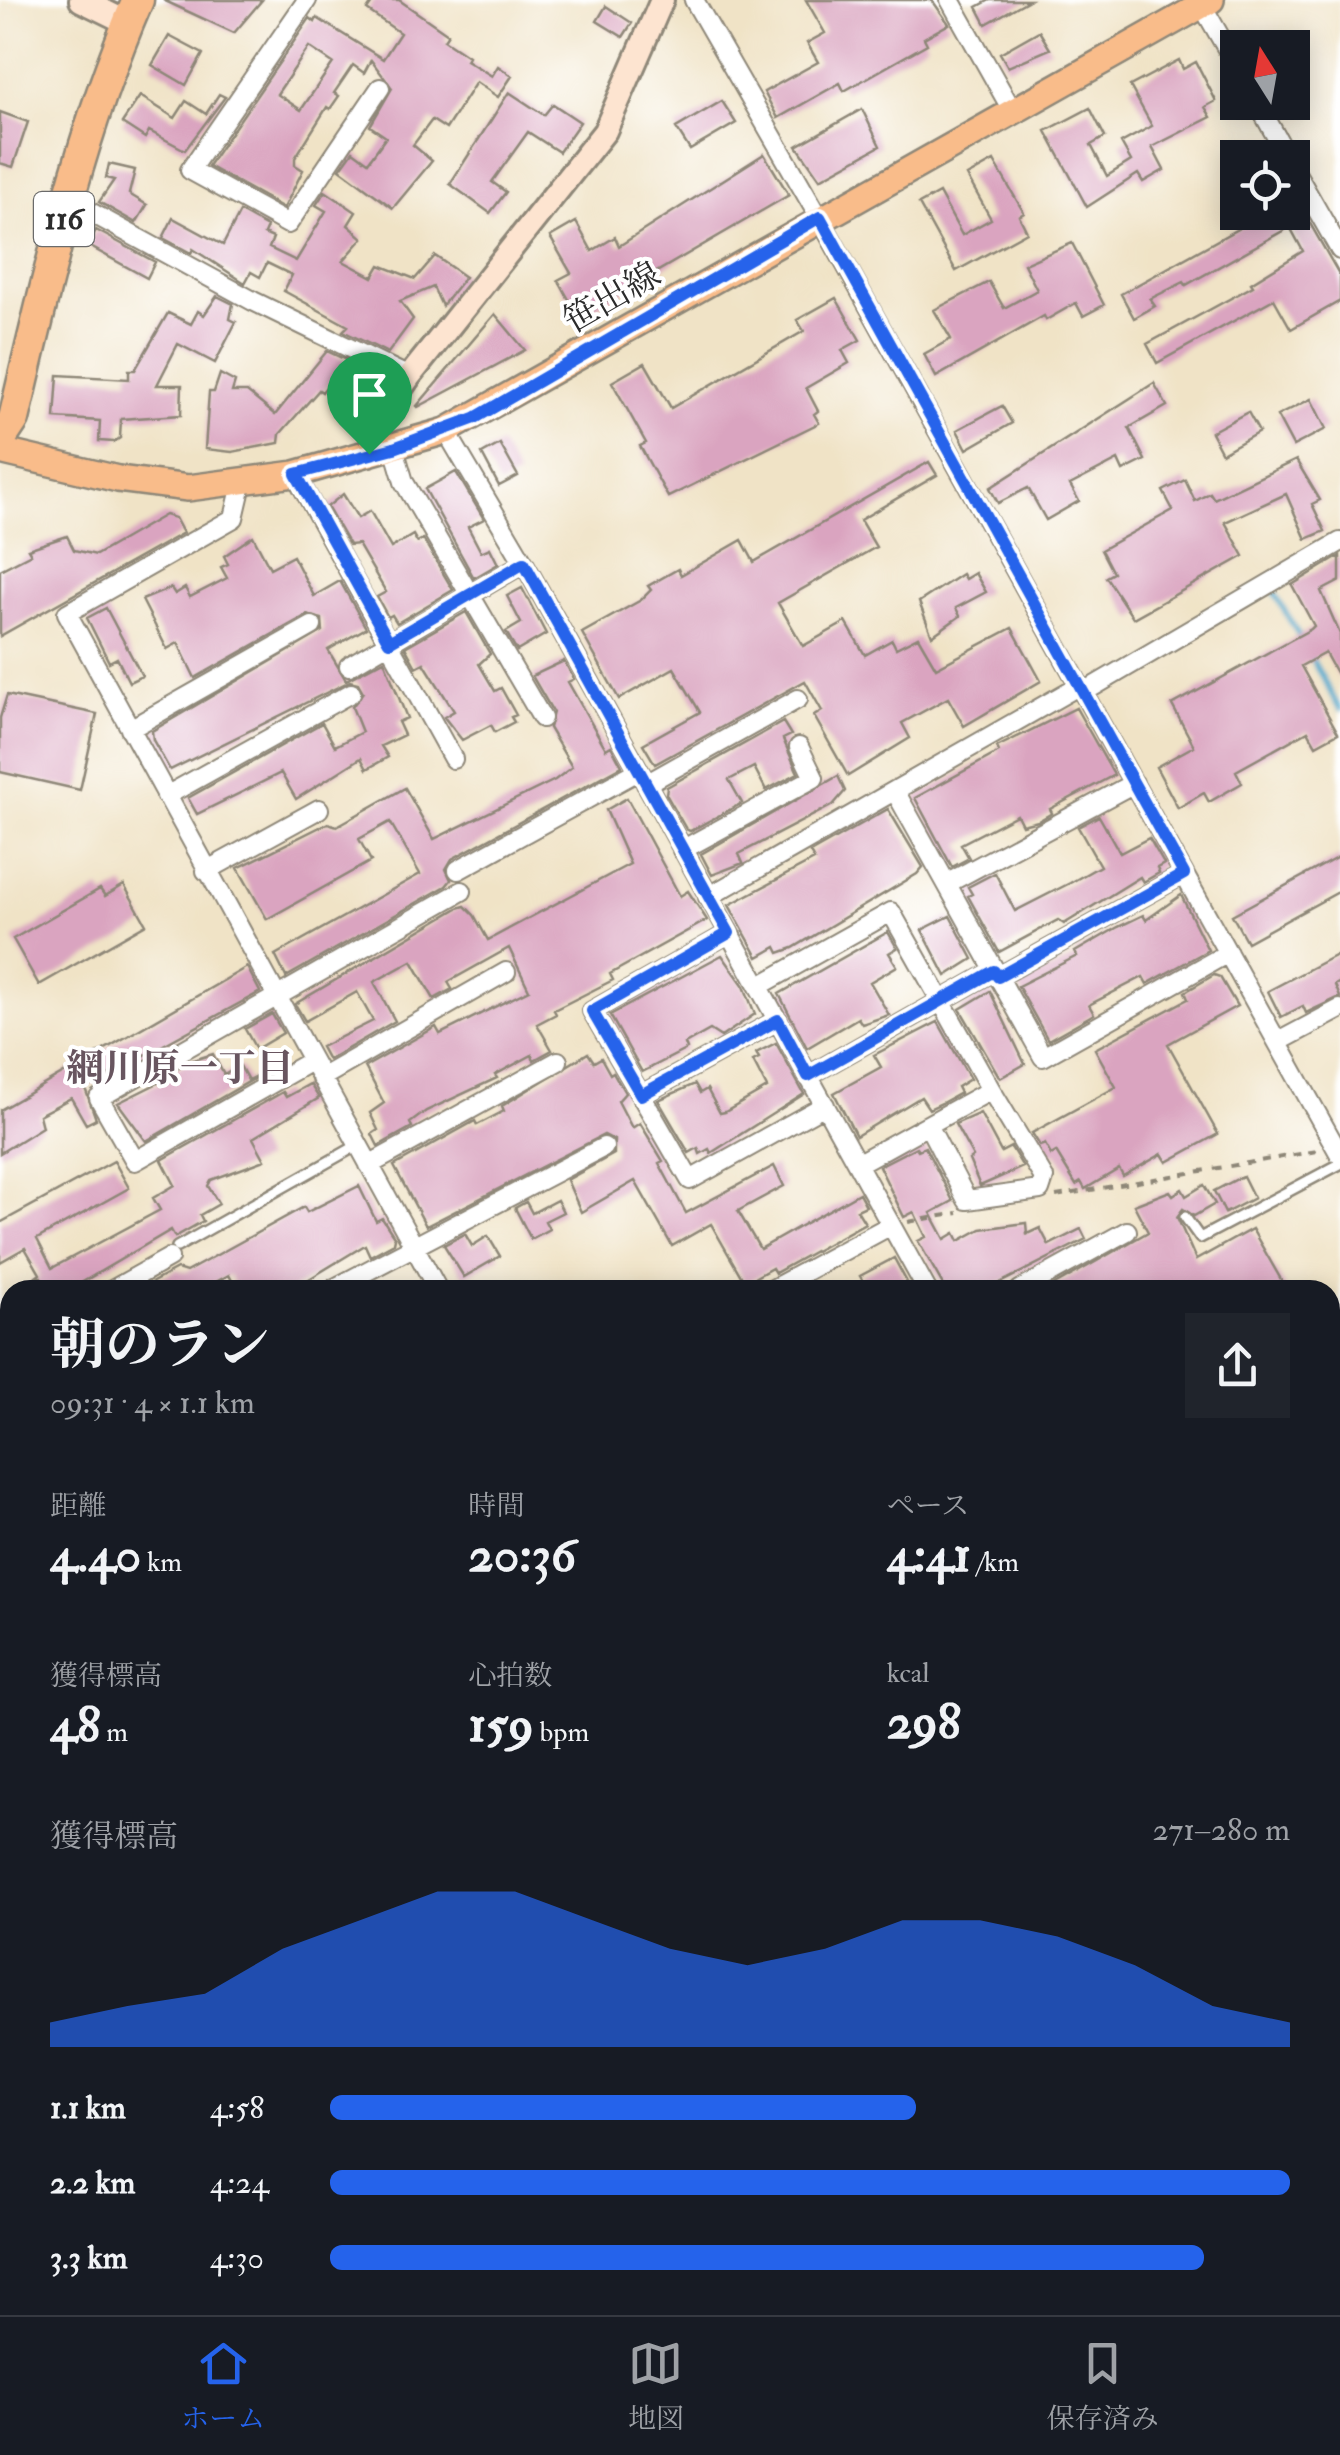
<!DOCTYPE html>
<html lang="ja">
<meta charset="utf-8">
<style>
body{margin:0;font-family:"IM FELL Double Pica","Noto Serif JP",serif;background:#20242c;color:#f1f3f6;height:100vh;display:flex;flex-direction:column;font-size:38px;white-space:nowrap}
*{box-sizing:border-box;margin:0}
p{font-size:32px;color:#9ea1a6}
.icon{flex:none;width:55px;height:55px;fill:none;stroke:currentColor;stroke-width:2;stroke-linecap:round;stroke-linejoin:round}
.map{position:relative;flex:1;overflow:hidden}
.details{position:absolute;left:0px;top:1280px;width:1340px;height:1035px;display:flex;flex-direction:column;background:#171b24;border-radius:30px 30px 0 0;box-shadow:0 5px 25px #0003}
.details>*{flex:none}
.needle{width:65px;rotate:349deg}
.tools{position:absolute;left:1220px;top:30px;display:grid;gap:20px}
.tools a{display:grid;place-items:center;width:90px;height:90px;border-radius:0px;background:#171b24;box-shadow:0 5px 25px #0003;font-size:50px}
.pin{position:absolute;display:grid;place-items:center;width:85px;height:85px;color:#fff;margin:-102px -42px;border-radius:50% 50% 50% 0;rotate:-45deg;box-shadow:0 0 10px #0007}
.pin .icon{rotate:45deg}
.round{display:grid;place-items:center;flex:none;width:105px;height:105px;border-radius:0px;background:#20242c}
.overview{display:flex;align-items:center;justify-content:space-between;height:170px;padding:0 50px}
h1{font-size:55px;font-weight:700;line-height:75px}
.stats{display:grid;grid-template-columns:repeat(3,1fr);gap:15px;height:170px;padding:10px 50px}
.stats div{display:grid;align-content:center}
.stats b{font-size:50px;font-weight:700}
.stats small{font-size:28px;font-weight:400}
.stats p{font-size:28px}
.chart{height:280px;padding:20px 50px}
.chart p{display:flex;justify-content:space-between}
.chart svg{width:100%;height:180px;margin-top:10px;fill:#2563eb;opacity:.7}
ul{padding:0 50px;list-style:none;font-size:32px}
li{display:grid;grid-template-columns:160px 120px 1fr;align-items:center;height:75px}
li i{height:25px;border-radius:12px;background:#2563eb}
.tabs{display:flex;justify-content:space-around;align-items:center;height:140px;border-top:2px solid #363941;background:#171b24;font-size:28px;color:#9ea1a6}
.tabs a{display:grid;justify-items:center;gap:5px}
.tabs .current{color:#2563eb}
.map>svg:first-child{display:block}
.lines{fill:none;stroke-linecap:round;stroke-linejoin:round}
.stream{stroke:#4fa8cc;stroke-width:5}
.building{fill:#daa4c0;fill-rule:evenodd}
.lane-casing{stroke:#8e8778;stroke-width:14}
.street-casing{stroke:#8e8778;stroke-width:22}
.secondary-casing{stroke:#8e8778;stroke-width:28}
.primary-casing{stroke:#8e8778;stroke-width:30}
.highway-casing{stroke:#8e8778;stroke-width:35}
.path{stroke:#8e8778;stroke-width:4;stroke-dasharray:8 8;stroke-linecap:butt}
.lane{stroke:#fff;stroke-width:9}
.street{stroke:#fff;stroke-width:18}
.secondary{stroke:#fde4d0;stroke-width:22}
.primary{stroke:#f9bc8a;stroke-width:25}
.highway{stroke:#f9bc8a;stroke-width:30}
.route-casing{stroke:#fff;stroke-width:20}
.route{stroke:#2563eb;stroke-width:12}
.labels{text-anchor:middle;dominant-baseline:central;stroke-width:8;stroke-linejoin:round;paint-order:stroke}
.shield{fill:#fff;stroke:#6b6b6b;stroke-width:2.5}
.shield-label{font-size:32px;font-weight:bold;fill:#2b2b2b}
.street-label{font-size:35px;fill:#2b2b2b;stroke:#fff}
.neighbourhood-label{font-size:38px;font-weight:bold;fill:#68555f;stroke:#fff}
</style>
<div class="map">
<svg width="1340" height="2315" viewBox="0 0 1340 2315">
<rect width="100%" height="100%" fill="#fff"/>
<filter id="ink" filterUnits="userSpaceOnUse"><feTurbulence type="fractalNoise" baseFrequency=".01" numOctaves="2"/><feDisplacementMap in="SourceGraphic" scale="20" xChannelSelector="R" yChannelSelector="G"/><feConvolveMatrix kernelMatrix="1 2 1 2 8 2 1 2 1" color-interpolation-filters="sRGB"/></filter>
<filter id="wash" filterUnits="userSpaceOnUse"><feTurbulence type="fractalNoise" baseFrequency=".0048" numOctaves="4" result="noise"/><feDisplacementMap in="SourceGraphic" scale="40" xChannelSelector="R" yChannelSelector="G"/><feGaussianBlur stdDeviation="2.25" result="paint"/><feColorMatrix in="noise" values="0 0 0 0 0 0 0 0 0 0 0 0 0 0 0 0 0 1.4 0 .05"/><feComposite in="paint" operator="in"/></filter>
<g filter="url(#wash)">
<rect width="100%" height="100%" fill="#f0e3c6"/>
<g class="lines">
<!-- stream -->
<path class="stream" d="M1274,592L1300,638
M1310,656L1340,709"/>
</g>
<g id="blocks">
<!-- building -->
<path class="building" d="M163,0H262L234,33Z
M374,0H399L448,34L444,40L468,56L466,60L492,76L498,66L512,76L498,97L476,82L446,129L432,120L413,145L432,161L393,208L340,169L353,151L368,162L386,137L370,126L392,88L371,60L364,73L353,65L334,93L339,96L330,109L327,107L295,158V165L303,170L284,208L208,166L310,18L315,22L317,18L383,59L400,33L367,10ZM309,47L333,63L301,110L277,94Z
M806,0H932L949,24L924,38L927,44L844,91L840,83L778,118L764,92L818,62L807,43L825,33Z
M990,0H1029L986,24L977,7Z
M606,6L632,23L623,37L597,21Z
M1039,31L1050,49L1008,67L1000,53Z
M169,36L203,54L186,85L152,65Z
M1179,60L1183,69L1196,62L1216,101L1205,107L1211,117L1152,147L1164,170L1143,182L1138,174L1087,207L1046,131L1090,108L1105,137L1091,145L1107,176L1131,161L1121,143L1152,126L1130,86Z
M509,92L544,115L553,104L580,122L559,152L528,132L492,182L506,192L490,213L450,184Z
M219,94L225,97L185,150L149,131L145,138L122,123L140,96L175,118L186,101L206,114Z
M722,101L736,123L690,150L676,128Z
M862,109L880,146L820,179L797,146Z
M0,112L28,122L13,167L0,163Z
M764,154L789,195L579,317L558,280L571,273L550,237L576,222L592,251L615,237L619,246Z
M994,161L1024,213L1019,216L1027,232L956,271L919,204L939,193L962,235L991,219L967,176Z
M109,164L135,170L129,194L147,205L136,223L99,202L114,180L106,178Z
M325,191L356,212L348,225L363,238L343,261L373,277L380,265L415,279L435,256L465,277L442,306L433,287L400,301L413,319L388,353L343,331L348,326L284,291L292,275L267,263L260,277L251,272L245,283L193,249L191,253L163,238L173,218L223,245L240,212L267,227L264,234L273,238L269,248L296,261L326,211L316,205Z
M1292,192L1340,276V301L1291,329L1274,299L1157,363L1147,344L1253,286L1251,283L1303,251L1290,227L1186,285L1184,282L1150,299L1155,306L1134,318L1121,294L1268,212H1292Z
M96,230L155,262L147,278L87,245Z
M1072,243L1104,305L1083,316L1076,303L1046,320L1044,316L936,377L924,354L951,339L934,310L989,282L1004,308L1037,290L1024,264Z
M217,296L233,304L230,319L236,322L215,363L178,344L157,385H182L181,415L121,419L120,438L114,442L99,441L100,421L55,418L58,375L129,379V370H135L168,313L191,324L198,311L204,315Z
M836,298L860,340L842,350L849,363L806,388L818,411L814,414L819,423L668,497L640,446L646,443L612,382L645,363L671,408L804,331L797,320Z
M495,314L525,350L418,407L417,406Z
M327,351L355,364L350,373L341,368L322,392L319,390L280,434L279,443L232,452L205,449L209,392H214L220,374L235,382L232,392H247L275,415Z
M1154,383L1167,406L1129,428L1145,460L1123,471L1118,460L1070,485L1079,501L1046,520L1028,488L998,503L990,488Z
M1311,399L1326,429L1293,446L1277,416Z
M1002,406L1012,423L967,449L957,430Z
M1248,412L1259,432L1222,453L1211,432Z
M500,444L518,476L499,486L482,454Z
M1296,460L1320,500L1312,504L1325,531L1306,539L1286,494L1225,522L1244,556L1133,618L1106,577L1113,573L1101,550L1173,510L1163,491L1185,480L1195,501L1210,493L1214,499Z
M929,462L937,475L860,520L876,547L778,603L803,646L846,622L865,655L892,640L896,648L918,637L936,668L1012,628L1041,681L964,726L948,698L902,723L910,738L848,776L814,716L822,711L805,681L655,764L643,744L700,712L674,668L619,699L582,633L641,600L651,590L648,586L678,569L681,575L742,540L754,562Z
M456,472L484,519L468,527L481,552L490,548L498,564L474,578L425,489Z
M343,494L358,518L370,511L391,548L413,535L417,542L423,539L453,590L397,623L392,615L388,617L377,597L386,592L358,544L349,545L327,507Z
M165,515L175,518L183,533L0,636V570L31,554L28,549L67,536L74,550L96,555Z
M253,536L270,568L293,556L314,596L340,581L366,628L328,650L346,680L384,660L407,718L398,722L404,735L381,746L388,757L367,769L361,758L296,799L281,773L197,814L188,798L322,723L335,746L362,732L352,707L363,692L358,683L350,681L170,770L153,740L152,731L323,631L322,619L307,615L195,678L178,643L167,649L142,600L171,588L175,594L185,588L190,597L227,578L221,567L228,564L224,556Z
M1340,556V581L1321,591L1340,634V680L1325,653L1301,666L1338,733L1316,745L1308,731L1236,771L1242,783L1209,802L1204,793L1178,808L1156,767L1194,746L1172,705L1311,629L1314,626L1292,585Z
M975,573L986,592L956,608L960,616L932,636L919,602L962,574L965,579Z
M522,588L546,634L517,651L506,632L521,623L507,596Z
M106,608L142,676L129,682L117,658L109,662L87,618Z
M466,612L490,654L479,664L495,691L501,688L516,715L511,717L514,722L495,732L491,725L462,740L444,717L454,711L424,663L416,667L405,647Z
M564,661L574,679L568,682L606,749L611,746L622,766L452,859L446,869L451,880L446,886L286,977L275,955L420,874L390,822L359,839L371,861L267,919L238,868L328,823L337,826L405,788L434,839L555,780L572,767L549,728L553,712L532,676Z
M7,695L97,714L80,790L0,772V718Z
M1076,708L1114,775L1050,809L1052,813L1038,821L1022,825L1017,815L961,844L969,858L952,867L915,798L999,752L997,747Z
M783,722L791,735L783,739L798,773L766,790L754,767L729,780L742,803L690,831L686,829L666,794L667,787Z
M838,776L845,791L833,805L739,854L743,863L712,875L701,854Z
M627,798L680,896L688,891L707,920L610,974L613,980L554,1010L556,1014L537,1024L552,1050L534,1060L532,1055L495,1075L497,1078L426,1111L410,1123L412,1127L378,1146L372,1134L378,1130L370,1113L384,1103L365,1067L436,1027L440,1034L529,990L509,948L448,982L452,989L434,999L412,961L374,982L395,1021L328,1060L321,1047L373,1021L357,992L305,1021L295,1004L458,908L465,906L474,915L488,940L630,864L606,810Z
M888,809L923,867L917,874L793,948L779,953L776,947L758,957L729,905L814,860L810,853Z
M1099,816L1120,853L1149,838L1164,864L1157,868L1159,873L1143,882L1140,877L1064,924L1058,920L999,952L968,896L972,894L968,887L995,873L1015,911L1070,883L1100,866L1078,827Z
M1340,856V891L1247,942L1232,915Z
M124,885L146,924L39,985L13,939L100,889L105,896Z
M1181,895L1208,950L1147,984L1143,977L1089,1005L1094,1014L1048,1040L1018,986L1077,956L1075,952L1118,927L1143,915L1146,920Z
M950,916L973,959L946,976L922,930Z
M888,932L897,948L889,953L897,966L870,982L889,1015L862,1024L858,1018L807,1048L779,994Z
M1340,953V982L1335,985L1340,997L1306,1013L1303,1006L1281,1017L1268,991Z
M722,955L744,986L755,1014L721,1037L710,1030L685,1044L687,1049L642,1072L610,1015Z
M247,967L260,992L85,1088L96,1119L86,1124L71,1098L39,1115L42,1127L0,1153V1110Z
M1214,975L1220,977L1237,1006L1168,1044L1218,1134L1167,1162L1162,1154L1123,1176L1119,1169L1085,1189L1081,1182L1076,1185L1056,1152L1051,1155L1045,1144L1040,1146L1032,1133L1116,1087L1095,1049L1188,999L1185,992Z
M990,991L1025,1064L1000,1078L960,1009Z
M272,1014L283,1033L256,1049L245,1029Z
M938,1022L970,1079L957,1087L960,1093L942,1103L929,1109L921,1097L856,1136L834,1093L881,1067L874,1055Z
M776,1043L804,1094L711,1153L709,1149L700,1154L698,1148L689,1153L658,1100L695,1084L700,1093L707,1089L720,1113L725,1112L767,1088L753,1061L759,1058L756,1053Z
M588,1053L594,1062L601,1058L610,1074L613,1072L625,1093L618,1101L632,1128L640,1123L663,1161L659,1163L686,1213L774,1166L784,1186L738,1211L760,1249L859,1193L866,1206L857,1210L865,1223L775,1273L772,1268L745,1283L711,1224L672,1246L635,1181L581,1212L567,1180L614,1154V1140L604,1135L426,1226L394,1166L475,1121L477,1125L504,1111L502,1106Z
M213,1054L224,1075L240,1066L248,1080L271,1069L146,1141L118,1103L170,1077L168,1073L190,1061Z
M310,1084L319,1098L253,1138L265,1160L211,1180L208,1186L219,1204L200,1215L203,1221L175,1237L171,1230L69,1290H17L42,1277H36L40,1274L25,1248L0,1262V1223L114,1161L129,1188L37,1239L52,1268L160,1210L153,1198L175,1185L162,1160L283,1092L286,1097Z
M980,1113L1001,1152L1011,1147L1023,1167L980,1186L969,1160L973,1157L955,1124Z
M916,1147L918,1150L925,1147L953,1201L931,1213L945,1239L955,1233L959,1241L981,1229L1026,1223L1027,1234L1040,1228L1049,1245L1081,1229L1086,1239L986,1290H946L918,1241L926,1237L914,1212L904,1217L879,1166Z
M1243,1176L1254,1198L1225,1213L1214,1191Z
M1204,1185L1215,1204L1194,1216L1183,1209L1177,1217L1196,1260L1252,1229L1287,1290H1186L1182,1284L1172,1290H1055L1053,1286L1148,1232L1134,1205L1170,1191L1173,1195L1182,1189L1186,1196Z
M359,1186L376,1221L382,1218L395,1238L394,1243L370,1256L365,1245L291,1290H237L229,1275L201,1290H138L177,1269L186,1272L304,1207L307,1212Z
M557,1200L563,1212L545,1221L549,1229L531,1239L515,1208L526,1202L532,1213Z
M465,1234L472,1246L488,1236L500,1256L464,1277L444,1245Z
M894,1258L911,1290H868L860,1276Z"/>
</g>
</g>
<g filter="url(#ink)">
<use href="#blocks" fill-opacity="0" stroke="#8e8778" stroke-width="2.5"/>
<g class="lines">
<defs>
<path id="lane" d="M1185,1217L1200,1238L1340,1164
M177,1247L358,1145"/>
<path id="street" d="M307,0L190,170L288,224L380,88
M694,0L819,217L1340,1155
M950,0L1012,110
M1199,0L1238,68
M1257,102L1288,158
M1292,166L1340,250
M70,201L253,301L409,377
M446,431L524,563L927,1290
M394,448L404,482L542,718
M295,474L453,759
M242,484L234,518L67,613L438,1290
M349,666L524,563
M1084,692L1340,542
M130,729L312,626
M646,784L798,699
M895,791L1043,1057L1228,953
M166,796L351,693
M682,850L814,778L799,747
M458,870L638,771
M206,871L319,809
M948,883L1134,783
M708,897L1080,685
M729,933L592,1011L690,1180L825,1105
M998,977L1184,874
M759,986L891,912L991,1090
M1278,1042L1340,1009
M311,1061L135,1161L99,1098L462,891
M808,1076L994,971
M321,1078L506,972
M641,1095L778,1020
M857,1164L991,1090L1044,1178L1040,1190L967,1200L928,1125
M369,1165L558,1061
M112,1290L169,1258
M331,1290L604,1147
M771,1290L891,1225
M1020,1290L1127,1231
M0,1353L10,1347
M1330,1371L1340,1365
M0,1379L10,1397
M0,1476L10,1470
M1330,1538L1340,1556
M0,1588L10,1582
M1330,1670L1340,1665
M0,1727L10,1744
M1330,1795L1340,1789
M1330,1893L1340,1887
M0,1905L10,1900
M0,1933L10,1951
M0,2102L10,2101
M1330,2184L1340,2179
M0,2240L10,2238
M1330,2299L1340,2294
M516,2305L521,2315
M1003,2305L1009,2315
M337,2315L355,2305
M1142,2315L1160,2305
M1302,2315L1320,2305"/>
<path id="secondary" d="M81,0L128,23
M369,454L382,416L409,377L605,131L662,0
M1330,2017L1340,2011
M790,2315L808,2305"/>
<path id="primary" d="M0,451L118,479L188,488L295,474L446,431L1211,0"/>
<path id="highway" d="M0,440L14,419C47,278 80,133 138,0"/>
</defs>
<!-- lane casing -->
<use href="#lane" class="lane-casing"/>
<!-- street casing -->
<use href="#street" class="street-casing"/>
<!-- secondary casing -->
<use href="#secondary" class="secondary-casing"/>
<!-- primary casing -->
<use href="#primary" class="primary-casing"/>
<!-- highway casing -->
<use href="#highway" class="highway-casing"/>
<!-- path -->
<path class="path" d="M1056,1196L1317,1151
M908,1222L958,1213"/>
<!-- lane -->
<use href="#lane" class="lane"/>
<!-- street -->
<use href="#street" class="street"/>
<!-- secondary -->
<use href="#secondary" class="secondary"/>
<!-- primary -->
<use href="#primary" class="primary"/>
<!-- highway -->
<use href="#highway" class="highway"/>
</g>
</g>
<g class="lines" filter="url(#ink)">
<defs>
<path id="route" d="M820,217L1184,874L998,977L994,971L808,1076L778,1020L641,1095L592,1011L729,933L524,563L389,642L296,474L394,448L475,418Z"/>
</defs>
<!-- route casing -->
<use href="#route" class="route-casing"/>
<!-- route -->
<use href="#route" class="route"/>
</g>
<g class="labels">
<!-- shield labels -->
<rect class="shield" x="34" y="192" width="60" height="54" rx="8"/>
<g class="shield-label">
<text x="64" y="219">116</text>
</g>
<!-- street labels -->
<g class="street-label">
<text transform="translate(612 298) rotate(-30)">笹出線</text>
</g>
<!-- neighbourhood labels -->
<g class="neighbourhood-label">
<text x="180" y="1069">網川原一丁目</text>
</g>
</g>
</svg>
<div class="tools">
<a><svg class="needle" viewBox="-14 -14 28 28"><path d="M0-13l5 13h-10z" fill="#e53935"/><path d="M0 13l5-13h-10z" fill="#9ea1a6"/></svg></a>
<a><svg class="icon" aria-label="locate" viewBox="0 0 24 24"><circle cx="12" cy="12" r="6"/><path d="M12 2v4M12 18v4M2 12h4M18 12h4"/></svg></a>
</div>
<div class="pin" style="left:369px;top:454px;background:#1e9e55"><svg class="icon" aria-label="arrive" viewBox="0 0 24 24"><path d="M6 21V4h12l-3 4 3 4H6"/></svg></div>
<section class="details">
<div class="overview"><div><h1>朝のラン</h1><p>09:31 · 4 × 1.1 km</p></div><a class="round"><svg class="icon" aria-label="share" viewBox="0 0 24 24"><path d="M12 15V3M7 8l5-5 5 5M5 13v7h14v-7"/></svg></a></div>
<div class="stats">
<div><p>距離</p><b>4.40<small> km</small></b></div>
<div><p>時間</p><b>20:36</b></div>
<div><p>ペース</p><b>4:41<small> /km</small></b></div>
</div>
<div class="stats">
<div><p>獲得標高</p><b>48<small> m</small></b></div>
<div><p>心拍数</p><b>159<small> bpm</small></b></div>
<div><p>kcal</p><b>298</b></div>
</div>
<div class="chart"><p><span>獲得標高</span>271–280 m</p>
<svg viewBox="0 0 160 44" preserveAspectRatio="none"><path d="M0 44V38L10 34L20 31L30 20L40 13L50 6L60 6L70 13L80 20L90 24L100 20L110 13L120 13L130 17L140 24L150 34L160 38V44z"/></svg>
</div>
<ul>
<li><b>1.1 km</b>4:58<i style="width:61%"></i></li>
<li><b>2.2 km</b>4:24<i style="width:100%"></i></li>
<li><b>3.3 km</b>4:30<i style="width:91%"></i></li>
</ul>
</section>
</div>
<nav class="tabs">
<a class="current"><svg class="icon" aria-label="home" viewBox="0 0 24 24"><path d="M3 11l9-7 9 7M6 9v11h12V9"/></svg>ホーム</a>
<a><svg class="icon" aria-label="map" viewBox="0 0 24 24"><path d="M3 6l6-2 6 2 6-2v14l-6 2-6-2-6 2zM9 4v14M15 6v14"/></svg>地図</a>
<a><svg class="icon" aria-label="saved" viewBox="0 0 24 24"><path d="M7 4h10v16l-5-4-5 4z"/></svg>保存済み</a>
</nav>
